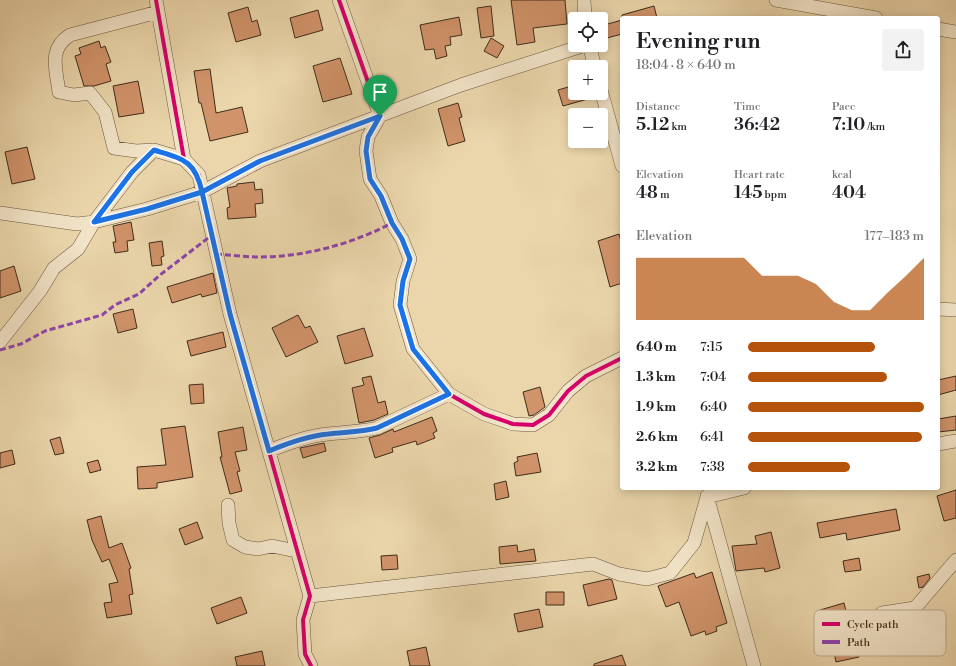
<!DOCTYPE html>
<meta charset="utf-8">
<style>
body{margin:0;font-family:"Libre Bodoni",serif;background:#f2f2f2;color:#202124;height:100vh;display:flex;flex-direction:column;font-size:15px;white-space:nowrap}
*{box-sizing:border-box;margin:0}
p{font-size:13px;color:#757577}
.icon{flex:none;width:22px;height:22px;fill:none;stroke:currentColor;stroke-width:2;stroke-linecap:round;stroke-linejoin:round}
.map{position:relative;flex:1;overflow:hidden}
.drawer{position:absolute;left:620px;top:16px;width:320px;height:474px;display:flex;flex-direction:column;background:#fff;border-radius:4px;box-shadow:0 2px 10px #0003}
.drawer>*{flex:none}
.fabs{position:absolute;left:568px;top:12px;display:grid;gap:8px}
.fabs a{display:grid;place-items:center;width:40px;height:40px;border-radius:4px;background:#fff;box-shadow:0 2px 10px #0003;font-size:20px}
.pin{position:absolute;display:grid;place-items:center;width:34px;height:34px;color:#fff;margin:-41px -17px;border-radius:50% 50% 50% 0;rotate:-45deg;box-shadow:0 0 4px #0007}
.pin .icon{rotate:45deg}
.round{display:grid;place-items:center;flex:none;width:42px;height:42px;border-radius:4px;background:#f2f2f2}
.headline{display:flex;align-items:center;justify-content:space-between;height:68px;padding:0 16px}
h1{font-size:22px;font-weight:600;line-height:30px}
.stats{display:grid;grid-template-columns:repeat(3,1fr);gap:6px;height:68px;padding:4px 16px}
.stats div{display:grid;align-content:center}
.stats b{font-size:17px;font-weight:600}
.stats small{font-size:11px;font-weight:400}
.stats p{font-size:11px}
.chart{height:112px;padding:8px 16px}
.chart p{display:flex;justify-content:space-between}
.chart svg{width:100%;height:72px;margin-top:4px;fill:#b45309;opacity:.7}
ul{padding:0 16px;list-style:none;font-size:13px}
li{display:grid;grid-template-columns:64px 48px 1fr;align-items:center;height:30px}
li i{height:10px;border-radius:5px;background:#b45309}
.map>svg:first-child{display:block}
.building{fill:#d1936a;stroke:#3f2c1b}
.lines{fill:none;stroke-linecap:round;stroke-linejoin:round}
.minor-casing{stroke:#6a563f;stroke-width:14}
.minor{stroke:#f2e4c8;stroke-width:13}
.quiet{stroke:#8e44ad;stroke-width:3;stroke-dasharray:6 3;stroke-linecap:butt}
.cycleway-casing{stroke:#f2e4c8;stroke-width:6}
.cycleway{stroke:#d6006c;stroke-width:4}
.route-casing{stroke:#fff;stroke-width:8}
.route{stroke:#1a73e8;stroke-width:5}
.key{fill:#f2e4c8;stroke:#bcad94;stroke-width:1}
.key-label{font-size:11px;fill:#3f2c1b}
</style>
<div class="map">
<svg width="956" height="666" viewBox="0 0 956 666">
<rect width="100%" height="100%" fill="#ebd6ab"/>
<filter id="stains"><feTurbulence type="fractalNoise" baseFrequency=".005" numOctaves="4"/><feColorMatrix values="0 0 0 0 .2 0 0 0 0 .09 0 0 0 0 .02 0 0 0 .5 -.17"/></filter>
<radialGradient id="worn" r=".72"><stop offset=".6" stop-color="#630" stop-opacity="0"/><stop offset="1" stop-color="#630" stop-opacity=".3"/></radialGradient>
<!-- building -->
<path class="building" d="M511,0H565L567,24L533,28L535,42L517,45Z
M491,6L494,36L481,38L477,8Z
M654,6L657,18H622V15Z
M248,7L252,22L257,20L261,35L236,42L228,13Z
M318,10L323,30L295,38L290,18Z
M459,17L462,35L450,37L451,45L445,46L447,56L436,59L434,49L425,50L420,25Z
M622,20V34L607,38L604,25Z
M491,38L504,46L497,58L484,51Z
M99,41L101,48L105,46L111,62L106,64L111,81L94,86H84L75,56L81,54L79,48Z
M340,58L352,94L323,102L313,66Z
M210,69L216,113L242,107L248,132L210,141L201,103H199L194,71Z
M138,81L144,113L119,117L113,86Z
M575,85V93H594L595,97L563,106L558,90Z
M458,103L462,117L459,118L465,141L448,146L438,109Z
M27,147L35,179L12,184L5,152Z
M254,182L255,190L262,189L263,203L255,204L256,217L228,219L227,208L230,207L227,188L237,186V184Z
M131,222L134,240L127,241L128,251L115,253L113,242H116L113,226Z
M619,234L622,244V283L610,287L598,241Z
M162,241L164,256L161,257L162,265L152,266L149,243Z
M14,266L21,291L0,298V271Z
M213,273L217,293L202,297L201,294L172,303L167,287Z
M133,309L137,328L118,333L113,314Z
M298,315L305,328L310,326L318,342L286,357L272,328Z
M364,328L373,356L345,364L337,336Z
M223,332L226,347L191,356L187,341Z
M371,376L378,403L385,401L388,414L374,420L359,423L352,388L364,385L362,378Z
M956,376V390L938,395V380Z
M203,384L204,403L191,404L189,385Z
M540,387L545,407L534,415L529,416L523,392Z
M956,416V430L938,432V419Z
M432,417L437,431L433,433L435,438L417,445L416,441L392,448L393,452L375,458L369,438L380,435L393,429L394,432Z
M185,426L193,477L157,483V488L138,489L137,467L166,465L161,429Z
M243,427L247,450L235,452L240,471L237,472L242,491L230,494L220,457H222L218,432Z
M60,437L64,453L55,455L50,440Z
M324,443L326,451L303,458L300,448Z
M12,450L15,464L0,468V453Z
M537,453L541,472L516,476L514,463L518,461L517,457Z
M98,460L101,470L90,473L87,463Z
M506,481L509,497L496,500L494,484Z
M956,490V518L944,521L937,496Z
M896,509L900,530L847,540L846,533L820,538L817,523Z
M101,516L109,548L122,543L131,568L129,569L133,594L129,595L132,614L107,618L104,603L112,602L109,584L118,582L109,559L102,562L92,540L87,520Z
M197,522L203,538L185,545L179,529Z
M771,532L780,568L765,572L764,568L736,571L732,546L757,544L755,536Z
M517,545L518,552L534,549L536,561L500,564L499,547Z
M397,555L398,569L382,570L381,556Z
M859,558L861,570L845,572L843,561Z
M712,572L727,623L716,627L717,631L706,635L705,631L691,636L679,602L666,607L658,586L694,573L696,578Z
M929,574L930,578L923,587L919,588L917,577Z
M609,579L612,580L617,599L588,606L583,585Z
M546,592H564V605H546Z
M241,597L247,613L217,624L211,608Z
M844,603L847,615L842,617L849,642L856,640L859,657L836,662L832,641L830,642L820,610Z
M539,609L543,627L518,632L514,614Z
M426,647L430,666H410L407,651Z
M262,651L265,666H237L235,657Z
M622,655L626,666H594V664Z"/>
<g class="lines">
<defs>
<path id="minor" d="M156,0L184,159L199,175L230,314L310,596L303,620L305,654L311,666
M339,0L380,116L368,137L366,151L370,179L381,196L392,223L402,239L410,259L403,281L400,305L413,349L449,394L484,414L513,424L533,425L549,415L568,391L586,376L622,358
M584,0L585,19
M776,0L876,18
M158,12L70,35C48,49 56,69 59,92L74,95L90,93L105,112L114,148L136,151L154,150L184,159
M938,29L956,32
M589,45L595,67
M601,90L622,166
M0,213L77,224L94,222L147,209L202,192L260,161L461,85L585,45
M938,309L956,310
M0,342L40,291L54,268L78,249L94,222L132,172L154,150
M938,444L956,441
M269,451C288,443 307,436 328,434C344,432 361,432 377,428L449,394
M707,496L754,666
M228,505L229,523L233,540L245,547L258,549L272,546L296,551
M310,596L593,564L619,574L647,579L670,573L694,543L707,497L744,488
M882,613L915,608L956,560"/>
</defs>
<!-- minor casing -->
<use href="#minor" class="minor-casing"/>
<!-- minor -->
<use href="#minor" class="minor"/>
<!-- quiet -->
<path class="quiet" d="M216,254C230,255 245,257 259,257C304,257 352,244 392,223
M0,350L21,344L45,331L102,315L115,305L139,294L160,275L212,235"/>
<defs>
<path id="cycleway" d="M156,0L184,159L199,175L230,314L310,596L303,620L305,654L311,666
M339,0L380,116L368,137L366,151L370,179L381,196L392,223L402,239L410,259L403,281L400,305L413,349L449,394L484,414L513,424L533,425L549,415L568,391L586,376L622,358"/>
</defs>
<!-- cycleway casing -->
<use href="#cycleway" class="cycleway-casing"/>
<!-- cycleway -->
<use href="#cycleway" class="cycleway"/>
</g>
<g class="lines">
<defs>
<path id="route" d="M380,116L260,161L202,192L147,209L94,222L132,172L154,150C183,159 195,160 202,192L230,314L269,451C288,443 307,436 328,434C344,432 361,432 377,428L449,394L413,349L400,305L403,281L410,259L402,239L392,223L381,196L370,179L366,151L368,137L380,116"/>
</defs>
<!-- route casing -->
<use href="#route" class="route-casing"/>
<!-- route -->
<use href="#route" class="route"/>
</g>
<!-- legend -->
<rect x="814" y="610" width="132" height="46" rx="6" class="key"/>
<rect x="822" y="622" width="18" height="4" fill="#d6006c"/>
<rect x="822" y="640" width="18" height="4" fill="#8e44ad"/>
<g class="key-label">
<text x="847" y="628">Cycle path</text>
<text x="847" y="646">Path</text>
</g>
<rect width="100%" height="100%" filter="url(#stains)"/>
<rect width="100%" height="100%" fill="url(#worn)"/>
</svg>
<div class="fabs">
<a><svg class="icon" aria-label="locate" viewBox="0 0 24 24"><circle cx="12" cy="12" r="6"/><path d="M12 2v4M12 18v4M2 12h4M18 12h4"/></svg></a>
<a>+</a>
<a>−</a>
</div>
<div class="pin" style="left:380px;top:116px;background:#1e9e55"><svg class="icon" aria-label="arrive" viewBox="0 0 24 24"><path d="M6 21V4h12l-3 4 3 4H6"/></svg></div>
<section class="drawer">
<div class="headline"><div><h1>Evening run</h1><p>18:04 · 8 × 640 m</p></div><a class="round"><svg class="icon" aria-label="share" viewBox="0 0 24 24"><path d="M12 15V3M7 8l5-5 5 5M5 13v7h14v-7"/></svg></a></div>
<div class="stats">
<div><p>Distance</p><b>5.12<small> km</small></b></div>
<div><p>Time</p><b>36:42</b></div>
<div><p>Pace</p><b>7:10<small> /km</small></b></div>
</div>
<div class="stats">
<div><p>Elevation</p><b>48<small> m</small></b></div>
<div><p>Heart rate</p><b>145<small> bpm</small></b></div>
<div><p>kcal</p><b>404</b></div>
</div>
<div class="chart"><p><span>Elevation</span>177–183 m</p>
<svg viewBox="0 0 160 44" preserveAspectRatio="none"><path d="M0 44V6L10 6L20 6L30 6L40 6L50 6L60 6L70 17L80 17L90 17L100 22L110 33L120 38L130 38L140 27L150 17L160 6V44z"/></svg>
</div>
<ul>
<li><b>640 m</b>7:15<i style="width:72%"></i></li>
<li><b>1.3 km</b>7:04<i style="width:79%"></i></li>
<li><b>1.9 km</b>6:40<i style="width:100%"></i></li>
<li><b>2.6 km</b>6:41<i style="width:99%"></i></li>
<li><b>3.2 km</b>7:38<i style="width:58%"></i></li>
</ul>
</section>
</div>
